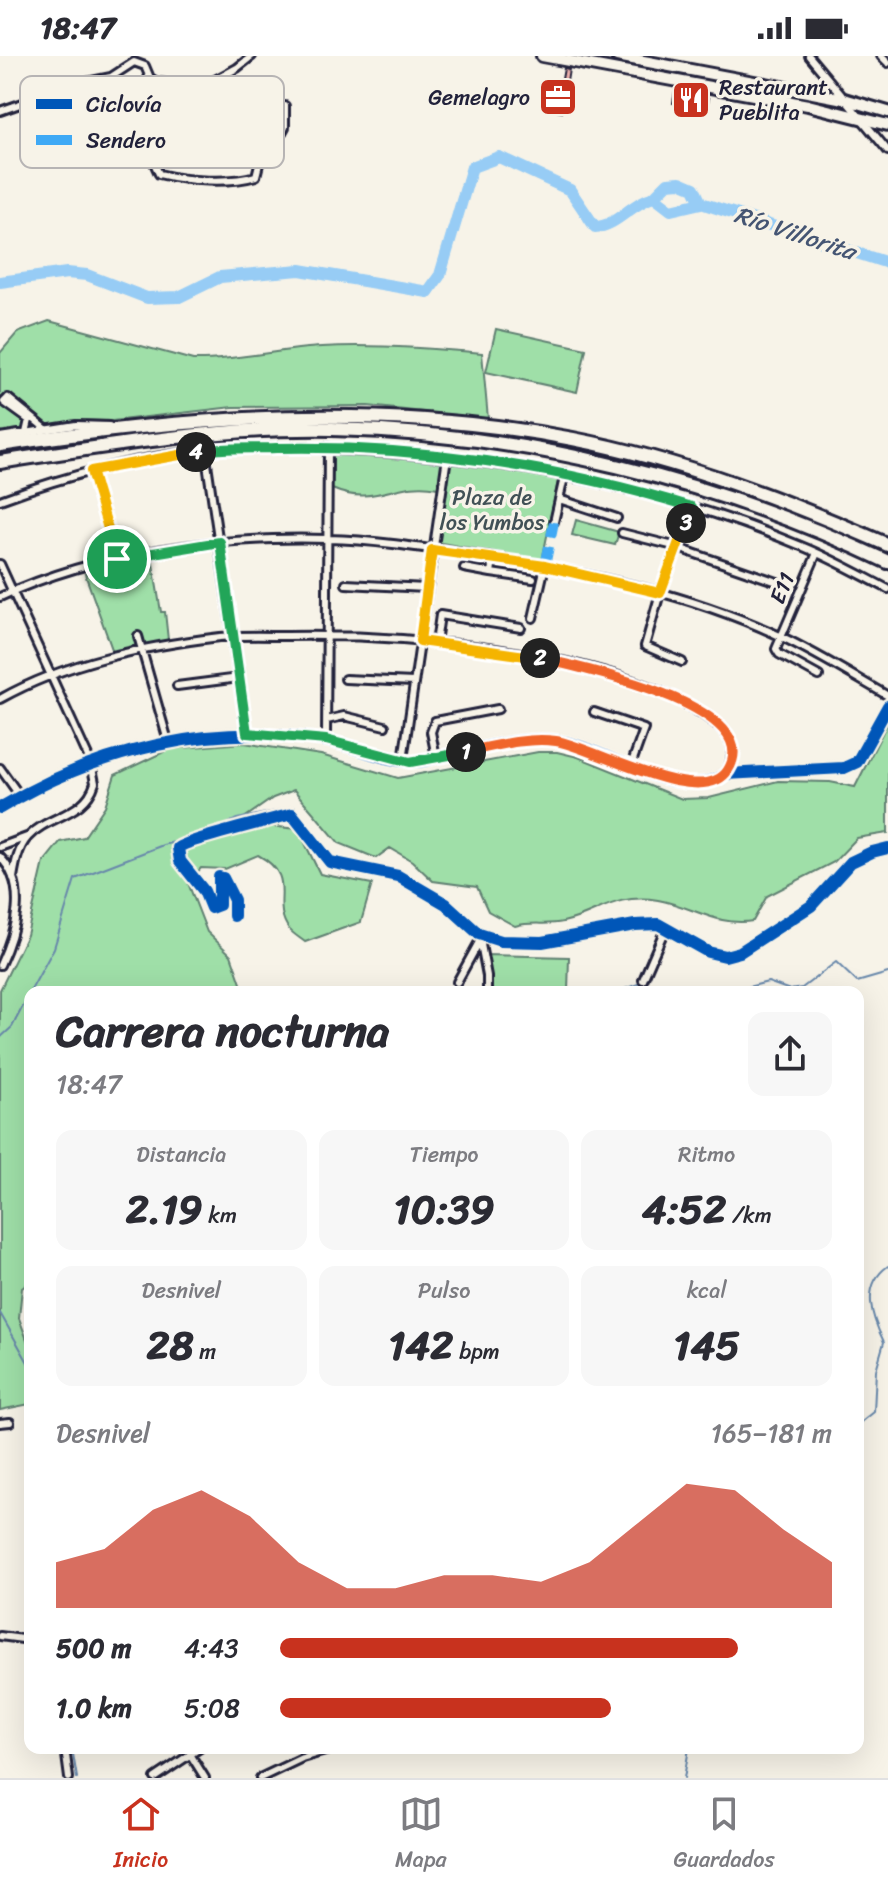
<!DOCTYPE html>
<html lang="es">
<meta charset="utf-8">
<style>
body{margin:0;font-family:Sriracha,sans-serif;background:#f7f7f7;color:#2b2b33;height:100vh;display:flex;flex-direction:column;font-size:30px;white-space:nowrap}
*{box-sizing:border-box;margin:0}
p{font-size:26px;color:#7c7c81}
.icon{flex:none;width:44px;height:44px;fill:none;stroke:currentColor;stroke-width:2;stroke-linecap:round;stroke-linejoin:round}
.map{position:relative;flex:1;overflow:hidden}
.panel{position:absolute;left:24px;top:930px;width:840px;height:768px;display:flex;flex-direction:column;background:#fff;border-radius:16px;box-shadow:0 8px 32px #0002}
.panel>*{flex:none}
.pin{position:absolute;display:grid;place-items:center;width:68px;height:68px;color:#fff;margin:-34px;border:4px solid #fff;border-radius:50%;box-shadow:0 2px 8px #0007}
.km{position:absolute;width:40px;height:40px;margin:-20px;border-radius:50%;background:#222;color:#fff;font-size:22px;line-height:40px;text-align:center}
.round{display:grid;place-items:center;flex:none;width:84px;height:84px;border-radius:16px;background:#f7f7f7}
.overview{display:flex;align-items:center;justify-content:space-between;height:136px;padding:0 32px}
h1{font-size:44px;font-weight:700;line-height:60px}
.stats{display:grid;grid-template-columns:repeat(3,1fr);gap:12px;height:136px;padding:8px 32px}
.stats div{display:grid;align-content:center;border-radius:16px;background:#f7f7f7;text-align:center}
.stats b{font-size:40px;font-weight:700}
.stats small{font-size:22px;font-weight:400}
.stats p{font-size:22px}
.chart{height:224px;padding:16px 32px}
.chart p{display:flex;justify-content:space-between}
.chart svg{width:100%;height:144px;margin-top:8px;fill:#c8321e;opacity:.7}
ul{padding:0 32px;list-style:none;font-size:26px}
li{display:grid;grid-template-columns:128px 96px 1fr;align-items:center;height:60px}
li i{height:20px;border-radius:10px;background:#c8321e}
.status{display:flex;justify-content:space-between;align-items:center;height:56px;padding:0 40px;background:#fff;direction:ltr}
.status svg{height:22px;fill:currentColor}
.dock{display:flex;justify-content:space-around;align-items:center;height:112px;border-top:2px solid #e1e1e2;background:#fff;font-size:22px;color:#7c7c81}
.dock a{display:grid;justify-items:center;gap:4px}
.dock .active{color:#c8321e}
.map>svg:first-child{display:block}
.green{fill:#9fdfa8;stroke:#608072;stroke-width:2}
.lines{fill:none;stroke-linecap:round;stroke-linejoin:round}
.stream{stroke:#6888ab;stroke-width:2}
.river{stroke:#97ccf5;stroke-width:12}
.building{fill:#ebafab;stroke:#22223b;stroke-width:2}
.street-casing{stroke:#22223b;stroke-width:12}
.primary-casing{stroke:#22223b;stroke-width:16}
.highway-casing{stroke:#22223b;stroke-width:18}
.street{stroke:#f7f3e8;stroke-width:6}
.primary{stroke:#f7f3e8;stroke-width:10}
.highway{stroke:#f7f3e8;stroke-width:12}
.quiet{stroke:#3fa9f5;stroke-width:10;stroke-dasharray:20 10;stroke-linecap:butt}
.cycleway-casing{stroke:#f7f3e8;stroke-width:17}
.cycleway{stroke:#0057b8;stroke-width:12}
.split-1-casing{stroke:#fff;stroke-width:16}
.split-2-casing{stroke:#fff;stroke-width:16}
.split-3-casing{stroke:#fff;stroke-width:16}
.split-4-casing{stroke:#fff;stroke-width:16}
.split-5-casing{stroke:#fff;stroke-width:16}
.split-1{stroke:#22a559;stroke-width:10}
.split-2{stroke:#f0652b;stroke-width:10}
.split-3{stroke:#f5b400;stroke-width:10}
.split-4{stroke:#22a559;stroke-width:10}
.split-5{stroke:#f5b400;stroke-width:10}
.labels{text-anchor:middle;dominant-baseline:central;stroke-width:7;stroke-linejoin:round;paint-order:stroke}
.poi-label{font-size:22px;fill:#22223b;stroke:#f7f3e8;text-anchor:start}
.park-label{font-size:22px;fill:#415156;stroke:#f7f3e8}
.street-label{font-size:22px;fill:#22223b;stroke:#f7f3e8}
.water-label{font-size:24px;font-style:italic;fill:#455573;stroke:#f7f3e8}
.key{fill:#f7f3e8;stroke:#b7b4b4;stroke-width:2}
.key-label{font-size:22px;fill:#22223b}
</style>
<div class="status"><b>18:47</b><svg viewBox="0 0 49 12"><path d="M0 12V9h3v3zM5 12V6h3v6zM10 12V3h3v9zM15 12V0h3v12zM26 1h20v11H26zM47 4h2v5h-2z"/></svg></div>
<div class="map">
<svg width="888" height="1722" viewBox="0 0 888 1722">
<rect width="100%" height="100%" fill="#f7f3e8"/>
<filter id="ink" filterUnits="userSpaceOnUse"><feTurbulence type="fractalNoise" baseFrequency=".0125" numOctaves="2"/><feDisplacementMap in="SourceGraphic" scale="16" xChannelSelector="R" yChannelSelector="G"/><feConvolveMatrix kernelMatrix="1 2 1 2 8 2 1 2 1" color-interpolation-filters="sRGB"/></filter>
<g filter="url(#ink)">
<!-- green -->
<path class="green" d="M49,265L193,304C236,305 278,293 322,291C375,288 429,292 482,297L488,363L368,350L233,351L112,365L81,364L0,376V297L17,277Z
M496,273L586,293L577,336L486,316Z
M333,366C456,367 577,385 694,420C760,439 824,468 888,494V499L761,447L696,425L606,400L478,378L377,370L0,400V395L163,375Z
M333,399L443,405L438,432C395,423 376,452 332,433Z
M450,406L559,420L542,505L436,486Z
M576,464L619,476L615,489L572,479Z
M152,502L161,556H165L168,584L113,596L85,518L116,510L117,515L127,513L126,507Z
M888,666V777L857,782L834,806L767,840L753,865C718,871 692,850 658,844C613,837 599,858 563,866C544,870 534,865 515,870L488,855L477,831L433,825L412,805L390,792L376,802L339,787L294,734L273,742L237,767L298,773L320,818L372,828L361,866L305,886C300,882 293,878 289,873C269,846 300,822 258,799L225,813L201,812L188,827L207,876L231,899L244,936H30V1226L22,1232L19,1262L30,1292V1348L0,1354V934L27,879L44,806L60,786L84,781L105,750L115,719L170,693L244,687L321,699L398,722L538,696H557L578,701L682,743L709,742L778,725L830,726L855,731Z
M484,899L569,901L568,936H482Z"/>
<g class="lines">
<!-- stream -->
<path class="stream" d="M30,936L54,892L75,823L163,789L210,776L237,763L295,751
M617,936L638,928L651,936
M728,936L768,926L790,934L802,932L836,906L857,926L888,917
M0,982L12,971L30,937
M0,1257L30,1310
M858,1369L874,1356L876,1314L884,1286C872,1262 860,1230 888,1210
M72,1692L77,1722
M684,1722L689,1692"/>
<!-- river -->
<path class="river" d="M654,141L668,127L680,126L694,132L701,147
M0,226L67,217L87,219L147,242L179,241L220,221L300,214L428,236L440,219L472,111L499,101L570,134L595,171C616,171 631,147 654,141L671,154L701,147L888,207"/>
</g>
<!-- building -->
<path class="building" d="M564,12L569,13L562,56L551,54L555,27L561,29Z
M675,35L709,42L708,46L697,53L673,47Z"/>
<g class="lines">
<defs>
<path id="street" d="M809,0L888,95
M881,0L888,7
M209,28L212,40C195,42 176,39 161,44C130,54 150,99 159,118C187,125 229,128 256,120L259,108
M0,55L77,28L111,21L134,6L145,10L150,22L157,26L202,31L237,12L252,0
M150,95L241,61L252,65C257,77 265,85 279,82L285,71V50
M8,342L4,346L29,364L26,377
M8,342L46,373
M0,381L76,369L109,370
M205,394L247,677
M91,415L120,512
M559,443L617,462
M0,444C65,420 137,401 206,394C269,389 332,392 394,397C534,408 671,435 801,490C831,502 859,518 888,533
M554,466L565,417
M622,477L670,489L780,527
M817,497L776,593L779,598L819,620
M493,503L491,517L533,523
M0,508L91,707L95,727C85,760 48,759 28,781C18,792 15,809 13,822
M464,512L491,517
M346,528L426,532
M0,541C99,495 219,480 327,483C381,484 436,494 489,502C588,516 691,538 782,581C818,598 853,620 888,640
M533,562L545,510
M138,580L168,685
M436,587L440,559L521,572
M682,606L645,590L660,537L692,451
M345,623L414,626
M177,630L239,622
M0,643C66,606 145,590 220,581C242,579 265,580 287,580C402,578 602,593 699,656C726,674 742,684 726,718
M594,656L644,673L630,712
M327,664L344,660L385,670
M326,684L328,391
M436,701L431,676L435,665L498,653
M403,704L447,401
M0,712L20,740
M0,752C98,693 214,665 327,685C355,690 386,706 415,706C425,706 435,701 445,700C479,693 518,681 553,684C605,689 676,750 726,718L844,712L857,706L888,650
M0,791L27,781
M0,801C29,830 15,877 0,909
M234,860V844L223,822L219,821V849L211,852L204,835L180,805L178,792C184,785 274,763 292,758L330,806L398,820L446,848L479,878L501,885L542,886L635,869L658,868L708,896L725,900L740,896L811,850L851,806L872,796L888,792
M479,878L487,920V936
M643,924L665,873
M457,926L479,886
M0,1367L10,1366
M0,1580L30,1584
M65,1692L69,1722
M190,1698L205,1722
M155,1722L200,1692
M260,1722L302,1702L332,1693"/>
<path id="primary" d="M542,0L808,49L888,69
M617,0L844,43L888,56"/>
<path id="highway" d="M0,389C191,360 381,346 573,383C682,404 787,445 888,489
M0,406C110,389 221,371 332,373C525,377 714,424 888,506"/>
</defs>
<!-- street casing -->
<use href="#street" class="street-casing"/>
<!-- primary casing -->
<use href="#primary" class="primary-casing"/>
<!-- highway casing -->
<use href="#highway" class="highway-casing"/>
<!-- street -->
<use href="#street" class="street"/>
<!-- primary -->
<use href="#primary" class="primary"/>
<!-- highway -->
<use href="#highway" class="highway"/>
<!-- quiet -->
<path class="quiet" d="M545,510L554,466"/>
<defs>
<path id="cycleway" d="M0,752C98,693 214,665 327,685C355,690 386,706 415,706C425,706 435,701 445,700C479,693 518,681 553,684C605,689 676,750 726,718L844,712L857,706L888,650
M234,860V844L223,822L219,821V849L211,852L204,835L180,805L178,792C184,785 274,763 292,758L330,806L398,820L446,848L479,878L501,885L542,886L635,869L658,868L708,896L725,900L740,896L811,850L851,806L872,796L888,792"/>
</defs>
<!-- cycleway casing -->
<use href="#cycleway" class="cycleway-casing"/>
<!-- cycleway -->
<use href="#cycleway" class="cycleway"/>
</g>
</g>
<g class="lines" filter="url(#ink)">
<defs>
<path id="split-1" d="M117,503L220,486L247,677L326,684L410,706L466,696"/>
<path id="split-2" d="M466,696C495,690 527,681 556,685C591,690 703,755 728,714C768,650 577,611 540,602"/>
<path id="split-3" d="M540,602L420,585L432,494L545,510L660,537L686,467"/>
<path id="split-4" d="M196,396C222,391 250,393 276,392C415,389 559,410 692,451L686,467"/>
<path id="split-5" d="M117,503L91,415L196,396"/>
</defs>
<!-- split-1 casing -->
<use href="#split-1" class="split-1-casing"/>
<!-- split-2 casing -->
<use href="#split-2" class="split-2-casing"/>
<!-- split-3 casing -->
<use href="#split-3" class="split-3-casing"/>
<!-- split-4 casing -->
<use href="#split-4" class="split-4-casing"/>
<!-- split-5 casing -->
<use href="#split-5" class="split-5-casing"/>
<!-- split-1 -->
<use href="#split-1" class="split-1"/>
<!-- split-2 -->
<use href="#split-2" class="split-2"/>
<!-- split-3 -->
<use href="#split-3" class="split-3"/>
<!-- split-4 -->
<use href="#split-4" class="split-4"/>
<!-- split-5 -->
<use href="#split-5" class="split-5"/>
</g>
<!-- icons -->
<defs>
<symbol id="office-square" viewBox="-11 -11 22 22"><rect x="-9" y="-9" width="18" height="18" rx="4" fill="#c8321e" stroke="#f7f3e8"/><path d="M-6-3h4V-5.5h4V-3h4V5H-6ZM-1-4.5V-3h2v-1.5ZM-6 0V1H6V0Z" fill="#fff"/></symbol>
<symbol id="restaurant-square" viewBox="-11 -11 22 22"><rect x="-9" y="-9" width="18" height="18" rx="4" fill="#c8321e" stroke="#f7f3e8"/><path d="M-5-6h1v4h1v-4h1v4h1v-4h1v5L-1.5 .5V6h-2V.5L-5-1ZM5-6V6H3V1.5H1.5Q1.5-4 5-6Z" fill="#fff"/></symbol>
</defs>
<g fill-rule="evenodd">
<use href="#office-square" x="536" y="19" width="44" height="44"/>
<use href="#restaurant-square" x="669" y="22" width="44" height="44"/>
</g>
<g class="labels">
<!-- poi labels -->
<g class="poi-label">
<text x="719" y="31">Restaurant<tspan x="719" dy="25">Pueblita</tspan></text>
<text x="530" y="41" text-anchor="end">Gemelagro</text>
</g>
<!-- park labels -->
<g class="park-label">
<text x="492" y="441">Plaza de<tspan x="492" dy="25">los Yumbos</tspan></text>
</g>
<!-- street labels -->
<g class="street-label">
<text transform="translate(782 532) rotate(-67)">E11</text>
</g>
<!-- water labels -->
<g class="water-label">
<text transform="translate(795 177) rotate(18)">Río Villorita</text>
</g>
</g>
<!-- legend -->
<rect x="20" y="20" width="264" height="92" rx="12" class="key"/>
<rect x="36" y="43" width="36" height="10" fill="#0057b8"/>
<rect x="36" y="79" width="36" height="10" fill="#3fa9f5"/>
<g class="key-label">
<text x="86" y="56">Ciclovía</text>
<text x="86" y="92">Sendero</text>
</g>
</svg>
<div class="pin" style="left:117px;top:503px;background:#1e9e55"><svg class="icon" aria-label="arrive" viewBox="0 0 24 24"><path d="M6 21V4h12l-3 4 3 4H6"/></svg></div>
<b class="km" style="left:466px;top:696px">1</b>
<b class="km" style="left:540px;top:602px">2</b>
<b class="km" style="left:686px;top:467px">3</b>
<b class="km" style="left:196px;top:396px">4</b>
<section class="panel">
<div class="overview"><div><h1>Carrera nocturna</h1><p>18:47</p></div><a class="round"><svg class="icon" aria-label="share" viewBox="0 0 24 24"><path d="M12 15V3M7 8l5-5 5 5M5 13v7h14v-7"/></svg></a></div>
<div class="stats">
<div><p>Distancia</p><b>2.19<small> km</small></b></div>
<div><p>Tiempo</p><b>10:39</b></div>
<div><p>Ritmo</p><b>4:52<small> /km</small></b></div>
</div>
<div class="stats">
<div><p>Desnivel</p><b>28<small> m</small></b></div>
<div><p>Pulso</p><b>142<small> bpm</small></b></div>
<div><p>kcal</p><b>145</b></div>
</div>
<div class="chart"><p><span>Desnivel</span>165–181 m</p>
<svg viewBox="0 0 160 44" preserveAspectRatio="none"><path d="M0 44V30L10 26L20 14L30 8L40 16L50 30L60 38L70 38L80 34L90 34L100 36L110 30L120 18L130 6L140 8L150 20L160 30V44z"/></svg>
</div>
<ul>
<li><b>500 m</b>4:43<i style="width:83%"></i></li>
<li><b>1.0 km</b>5:08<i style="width:60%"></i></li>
</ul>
</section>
</div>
<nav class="dock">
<a class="active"><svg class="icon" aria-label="home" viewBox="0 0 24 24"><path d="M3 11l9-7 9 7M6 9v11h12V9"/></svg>Inicio</a>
<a><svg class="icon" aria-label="map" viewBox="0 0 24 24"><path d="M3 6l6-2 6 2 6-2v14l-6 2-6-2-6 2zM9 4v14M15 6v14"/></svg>Mapa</a>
<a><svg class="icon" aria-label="saved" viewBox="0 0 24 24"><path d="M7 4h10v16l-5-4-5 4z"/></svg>Guardados</a>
</nav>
